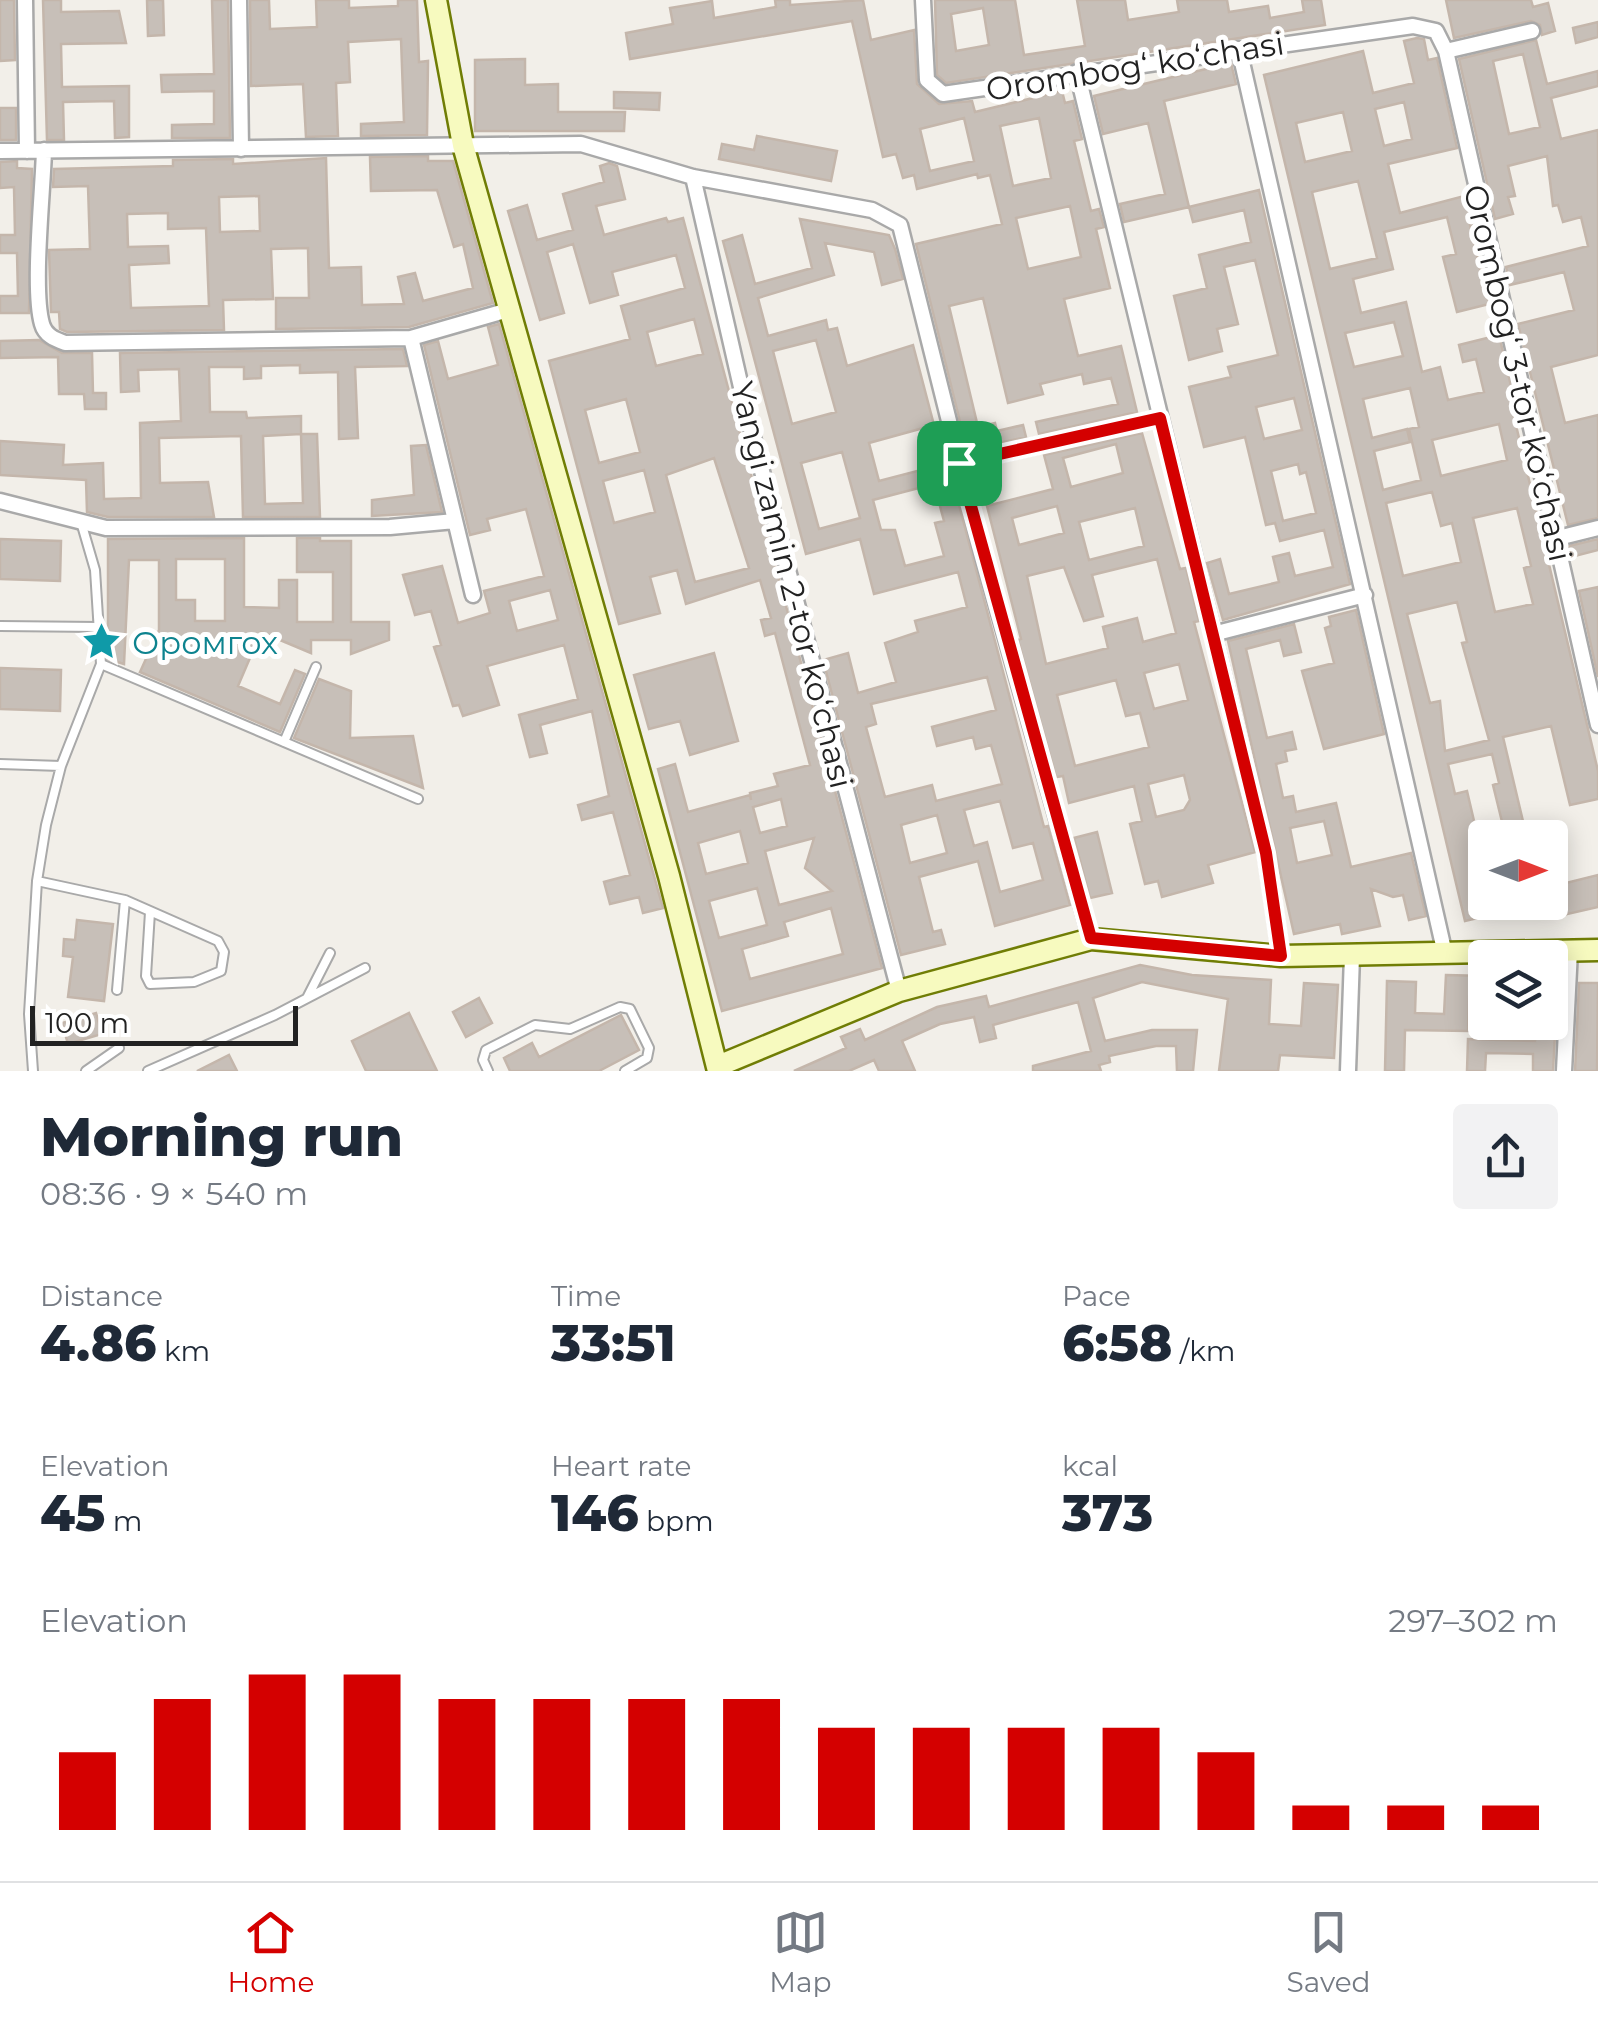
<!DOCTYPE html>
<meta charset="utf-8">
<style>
body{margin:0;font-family:Montserrat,sans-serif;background:#f2f2f3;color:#1f2937;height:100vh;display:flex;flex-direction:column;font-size:38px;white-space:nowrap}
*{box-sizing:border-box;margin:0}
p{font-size:32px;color:#747a83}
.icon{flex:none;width:55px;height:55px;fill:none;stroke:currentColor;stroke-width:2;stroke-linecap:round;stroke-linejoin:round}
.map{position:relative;height:1071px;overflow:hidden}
.details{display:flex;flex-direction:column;background:#fff;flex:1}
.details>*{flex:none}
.needle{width:65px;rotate:90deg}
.fabs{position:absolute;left:1468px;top:820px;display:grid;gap:20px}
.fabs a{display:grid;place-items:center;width:100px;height:100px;border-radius:10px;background:#fff;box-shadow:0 5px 25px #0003;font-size:50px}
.scale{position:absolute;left:30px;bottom:25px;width:268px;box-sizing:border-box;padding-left:10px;border:5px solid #222;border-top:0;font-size:28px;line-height:35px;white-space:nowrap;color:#222;-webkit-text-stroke:8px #fff;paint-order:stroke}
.pin{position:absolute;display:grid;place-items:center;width:85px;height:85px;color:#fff;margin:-42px;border-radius:20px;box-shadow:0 5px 15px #0006}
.round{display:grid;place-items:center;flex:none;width:105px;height:105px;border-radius:10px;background:#f2f2f3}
.summary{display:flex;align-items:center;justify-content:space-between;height:170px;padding:0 40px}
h1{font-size:55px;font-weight:800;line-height:75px}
.figures{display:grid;grid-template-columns:repeat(3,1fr);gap:15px;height:170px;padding:10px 40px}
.figures div{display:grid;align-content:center}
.figures b{font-size:50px;font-weight:800}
.figures small{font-size:28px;font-weight:400}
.figures p{font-size:28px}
.chart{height:280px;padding:20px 40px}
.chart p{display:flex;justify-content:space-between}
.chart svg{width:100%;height:180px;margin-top:10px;stroke:#d40000;stroke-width:6}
.menu{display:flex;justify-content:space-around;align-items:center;height:140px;border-top:2px solid #e0e1e3;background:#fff;font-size:28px;color:#747a83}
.menu a{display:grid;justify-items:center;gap:5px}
.menu .selected{color:#d40000}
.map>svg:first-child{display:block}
.building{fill:#c7bfb8;stroke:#c4b6ab;stroke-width:2.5;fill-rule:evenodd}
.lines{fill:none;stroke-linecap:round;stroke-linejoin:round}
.lane-casing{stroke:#a9a9a9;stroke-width:12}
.street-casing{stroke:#a9a9a9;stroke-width:19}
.secondary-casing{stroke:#707d05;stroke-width:25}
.lane{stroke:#fff;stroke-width:8}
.street{stroke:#fff;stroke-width:14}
.secondary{stroke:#f7fabf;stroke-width:20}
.route-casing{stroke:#fff;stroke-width:20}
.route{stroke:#d40000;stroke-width:12}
.labels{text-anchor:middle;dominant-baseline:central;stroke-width:10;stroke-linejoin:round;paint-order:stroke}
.street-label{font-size:32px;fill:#222;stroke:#fff}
.culture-label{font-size:32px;fill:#0d838f;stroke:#fff;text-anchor:start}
</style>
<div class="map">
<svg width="1598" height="1071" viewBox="0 0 1598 1071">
<rect width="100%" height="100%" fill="#f2efe9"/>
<!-- building -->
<path class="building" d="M0,0H14L15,60L0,61Z
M43,0H61V12L119,11L126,43L61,44L62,87L129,86V137L115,138L114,101L63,102L64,140H47Z
M147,0H163L164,35L148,36Z
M212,0H228L230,138H172V125L214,124V91L162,92L161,75L214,74Z
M250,0H269L270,29L317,27L316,0H349V8L398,6V0H417L419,62L428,61L427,135L361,136V124L404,122L401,39L348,42L350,82L336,83L338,136L306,137L303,84L251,86Z
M775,0H790V5L863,0L871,40L914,30L917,84L939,104L972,101L975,112L1062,91L1065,103L1073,101L1082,139L1074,141L1091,211L1099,209L1104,227L1096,229L1110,288L1064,299L1078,356L1121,346L1137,412L1039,434L1036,422L1118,404L1111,378L1084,384L1082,374L1040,384L1043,394L1008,403L983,298L949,306L978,427L995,423L997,431L1023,425L1026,437L967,450L916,244L1002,224L990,175L978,178L977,174L917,189L914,175L903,178L896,154L883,157L852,21L630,59L626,33L673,24L670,8L712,1L714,18L776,7ZM964,118L974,161L930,171L920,129ZM1039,118L1051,178L1013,186L1000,126ZM1070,206L1081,257L1028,269L1016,218Z
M935,0H1015L1024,55L1085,46L1077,0H1125L1128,20L1179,12L1177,0H1227L1229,12L1268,6L1270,18L1304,12L1302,0H1321L1325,25L946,83L937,75ZM983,8L989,45L956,51L951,14Z
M1446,0H1531L1533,7L1548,3L1555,31L1542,35L1540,25L1531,21L1454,38Z
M1598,22V37L1576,43L1573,28Z
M1417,38L1424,39L1428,60L1437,58L1457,148L1388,164L1400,213L1468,195L1474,224L1470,225L1481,273L1485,272L1489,304L1457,312L1443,257L1456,254L1447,217L1384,232L1393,269L1353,279L1361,313L1406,302L1422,372L1440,367L1448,400L1484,392L1476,359L1463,362L1459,345L1499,335L1514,399L1510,400L1598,771V799L1570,805L1551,726L1503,737L1527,838H1506L1493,785L1499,783L1492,754L1448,764L1455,794L1467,791L1485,868V902H1520V908L1465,921L1264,75L1363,51L1373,93L1414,83L1404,41ZM1404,102L1412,139L1384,146L1375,109ZM1343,112L1352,151L1305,162L1296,123ZM1358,181L1377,258L1330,269L1312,192ZM1394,322L1403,356L1354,367L1345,333ZM1410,388L1419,427L1409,429L1421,480L1383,490L1374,451L1410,442L1407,429L1372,438L1363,399ZM1499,424L1507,460L1441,476L1432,440ZM1432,492L1441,526L1452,523L1461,562L1403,576L1386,503ZM1517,508L1531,566L1524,568L1533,604L1495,612L1473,518ZM1457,602L1467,642L1462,643L1489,740L1445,751L1440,701L1430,703L1407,614Z
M1536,40L1547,84L1598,71V86L1551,98L1561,139L1598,130V355L1551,367L1565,423L1598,415V518L1568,525L1518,324L1574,310L1564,272L1510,285L1506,267L1588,246L1581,217L1563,222L1558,205L1553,206L1547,156L1508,166L1515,196L1508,197L1513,214L1495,219L1459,59ZM1523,54L1540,127L1509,134L1493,61Z
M525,59V85L558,84V112H625L624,131H475V60Z
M1231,63L1236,84L1164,101L1189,207L1124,222L1120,204L1165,194L1148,123L1103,134L1094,96Z
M614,92L660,93L659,110L614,108Z
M0,108H16V140H0Z
M757,136L837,151L831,181L719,159L722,144L754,150Z
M428,156V161H453L493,303L409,327L276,329V298H309L308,248L271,249L273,299L223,300L224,330L67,332L60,329L59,312H51L49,250L90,249L88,186L53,187L54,169L173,166V160L233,159V164L326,158L329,268L361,267L362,305L404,304L398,277L415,273L423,301L473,288L463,244L454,247L437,190L371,191L370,157ZM259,196L260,231L220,232L219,197ZM168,213V229L206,228L209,306L131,308L129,265L169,263L168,246L128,247L127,214Z
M17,161V168L32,169L29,313H0V296H18L17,253H0V235H15L14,187L0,188V162Z
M609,163L617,166L625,199L596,206L604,235L666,218L668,222L683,218L882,968L722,1011L658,769L675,764L688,812L750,795L751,800L750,793L778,786L774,774L810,765L775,633L765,636L761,620L771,618L760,580L686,604L677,570L650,577L660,613L619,624L549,361L630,339L621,306L685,288L676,255L612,272L618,295L590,303L573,244L547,252L564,313L540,320L508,211L527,205L537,240L573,230L563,194L604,182L600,166ZM694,319L703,354L656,366L647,332ZM626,399L640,452L599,463L585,410ZM714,458L749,568L695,582L666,475ZM644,470L655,512L614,523L603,481ZM781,799L787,826L760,833L753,807ZM740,831L748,863L706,874L698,843ZM814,838L805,868L832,891L779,905L765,851ZM757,888L767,925L719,938L709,901ZM831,908L843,954L750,979L742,949L788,936L784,922Z
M1259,190L1350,584L1223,620L1207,563L1220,559L1229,594L1279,582L1273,557L1289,553L1295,576L1333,567L1324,530L1280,541L1275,523L1266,525L1245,437L1204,447L1189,387L1231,377L1228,367L1278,355L1255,260L1224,267L1238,324L1217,329L1222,351L1189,360L1174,296L1207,288L1199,255L1251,242L1244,210L1193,222L1189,207ZM1294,398L1302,430L1264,439L1256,407ZM1298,464L1300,474L1306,472L1316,513L1283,521L1271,471Z
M800,219L889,235L895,249L903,279L882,285L874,252L825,243L834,275L758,298L768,336L826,320L828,330L837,328L847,366L913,345L934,425L869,443L879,481L948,463L1044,827L1048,826L1070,905L995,926L978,861L919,877L933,932L941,930L945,944L901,955L823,660L848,653L858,693L896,682L885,643L918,632L915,621L967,607L958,572L874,594L860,539L806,554L723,241L742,235L755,284L812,268ZM816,340L836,412L792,424L773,351ZM842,452L860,518L819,529L801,463ZM934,484L944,521L935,523L944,556L905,566L895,530H881L873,500ZM987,677L996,710L932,727L937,746L973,737L976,749L991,745L1002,784L936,801L932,785L885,797L866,727L876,724L871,704ZM1000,801L1013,848L1033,843L1043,880L1000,892L987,842L974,846L964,810ZM937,815L947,853L910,863L901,825Z
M499,324L663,908L643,913L639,897L610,904L604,882L630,875L613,812L582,820L578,805L609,796L592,711L540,725L547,753L530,757L519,715L578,699L564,645L487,666L499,705L463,716L459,705L453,706L440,665L434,647L441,645L431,611L415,615L403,575L442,566L458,623L490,613L484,591L544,576L526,509L487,519L490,530L470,535L424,345L438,341L448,379L498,365L488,327ZM550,590L558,620L517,631L509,601Z
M39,340L62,353H92L93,393H106V409H85L84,394H59L58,357L0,358V341Z
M403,349L407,366L355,367L358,438L339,439L338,372L300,373V365L261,366V378L244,379V367H209L210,412H246L247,418L301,416V434H317L320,517H243L241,436L159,438L160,483L208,482L214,517H108L87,512L86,480L0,475V441L64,445L63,465L103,463L104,499L141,498L140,423L181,421L179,369L138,370L139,391L121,392L120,353ZM301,434L303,503L265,504L263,436Z
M1142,433L1180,569L1186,568L1199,621L1194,622L1255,852L1208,865L1213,883L1162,897L1158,881L1145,884L1130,824L1142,821L1134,786L1069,803L1063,776L1056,777L1018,640L1021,639L987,506L1053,489L1044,455ZM1116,444L1123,473L1071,487L1063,458ZM1057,506L1064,533L1019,545L1012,518ZM1135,508L1144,546L1089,560L1079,522ZM1157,559L1176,633L1143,642L1137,618L1103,627L1108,648L1046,664L1027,576L1064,567L1084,621L1103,616L1092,575ZM1179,664L1188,700L1154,709L1144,673ZM1116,680L1126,716L1140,713L1149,747L1075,766L1057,695ZM1184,775L1190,800L1184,810L1156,817L1148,784Z
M426,445L442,512L372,516V500L414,495L411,446Z
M244,538V607L279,608V580H297V622H333V572H297V538H320V541H351V622H389V640L351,654V640H311V653L261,632L238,686L280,704L295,670L305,674L280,732L140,672L159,630V560H129L124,664L108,659V539ZM176,559H225V621H195V600H176Z
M0,539L61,541L60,581L0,579Z
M1598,539V550L1571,557L1569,546Z
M1598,587V677L1579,591Z
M1356,610L1384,734L1324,749L1302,671L1334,663L1325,628L1331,626L1329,617Z
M1294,624L1301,652L1284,656L1280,640L1246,649L1267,738L1292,732L1296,749L1285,751L1287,761L1276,764L1283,798L1293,796L1296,812L1336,803L1351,867L1411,853L1426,916L1409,920L1403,895L1393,897L1371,889L1380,926L1342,934L1340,924L1294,934L1228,641ZM1324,821L1332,855L1297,863L1290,828Z
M714,653L738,741L690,755L680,721L649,729L634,675Z
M0,668L61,670L60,711L0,709Z
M319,679L351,691L350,738L413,736L423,788L294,738Z
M1097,832L1112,893L1090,898L1074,838Z
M1598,875V907L1550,918V887Z
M77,920L113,924L104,1001L68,997L73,957L63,956L64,939L75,940Z
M1140,965L1192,975L1271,980L1269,1024L1301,1026L1304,983L1338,985L1334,1058L1280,1055L1278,1071H1219L1228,999L1142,982L1093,998L1105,1041L1152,1030H1197L1193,1071H1177L1176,1046H1156L1109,1056L1110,1062L1099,1065L1101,1071H1033V1066L1091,1051L1078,1002L993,1025L996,1038L980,1042L974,1017L940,1024L902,1041L915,1071H879L874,1060L849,1071H794L846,1048L841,1037L860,1029L865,1040L937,1007L986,996L989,1007Z
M1446,975L1485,976V997H1469L1468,1031L1405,1030L1404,1071H1385L1387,981L1416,982L1415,1013L1444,1014Z
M1550,982H1558L1553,1071H1533V1054L1486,1053L1485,1071H1467L1468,1039L1535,1041L1536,1022H1550Z
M1579,983H1598L1597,1071H1575Z
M479,998L492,1023L466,1037L453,1012Z
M96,1013L102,1034L68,1044L62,1023Z
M409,1013L437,1071H366L352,1041Z
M621,1015L639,1050L599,1071H510L504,1058L532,1043L539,1057Z
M229,1055L237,1071H197Z"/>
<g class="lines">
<defs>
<path id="lane" d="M0,626L98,627
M101,664L418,799
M284,742L316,667
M0,764L61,766
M37,881L125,900L218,941L224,952L221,971L194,982L150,984L146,976L150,912
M117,990L125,900
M307,998L330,953
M33,1071L29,1014L37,881L46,825L61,766L101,664L95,570L81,522
M86,1071L119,1048
M148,1071L275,1015L365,968
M488,1071L483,1060L486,1050L535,1025L570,1029L620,1007L630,1009L649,1048L647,1058L625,1071"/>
<path id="street" d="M25,0L27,151
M239,0L241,149
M923,0L927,80L943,94L1413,26L1436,31L1446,51L1598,725
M1239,49L1445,954
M1446,51L1532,31
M1077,72L1266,853L1281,956
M44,150C43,191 32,289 42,324C45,335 54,339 65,343L411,338
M0,151L581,144L693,177L872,210L900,225L982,553L1091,939
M693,177L749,422L899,991
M959,463L1160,418
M0,501L106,528L390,527L455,521
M1554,539L1598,528
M473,595L411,338L512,309
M1213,634L1365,595
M1348,1071L1352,956
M1564,1071L1570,950"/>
<path id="secondary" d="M436,0L463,145L669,876L718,1071
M718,1066L899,991L1091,939L1281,956L1598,950"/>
</defs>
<!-- lane casing -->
<use href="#lane" class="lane-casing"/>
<!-- street casing -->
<use href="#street" class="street-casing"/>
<!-- secondary casing -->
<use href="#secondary" class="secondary-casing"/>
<!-- lane -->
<use href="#lane" class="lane"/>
<!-- street -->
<use href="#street" class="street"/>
<!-- secondary -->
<use href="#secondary" class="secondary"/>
</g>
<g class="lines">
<defs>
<path id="route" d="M1160,418L1266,853L1281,956L1091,938L959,463Z"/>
</defs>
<!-- route casing -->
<use href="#route" class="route-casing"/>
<!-- route -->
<use href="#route" class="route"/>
</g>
<!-- icons -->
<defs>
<symbol id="sight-bare" viewBox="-9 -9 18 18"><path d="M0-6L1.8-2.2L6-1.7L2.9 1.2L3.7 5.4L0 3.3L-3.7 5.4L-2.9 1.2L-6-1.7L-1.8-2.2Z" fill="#0f9aa8" stroke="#fff" stroke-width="2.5" paint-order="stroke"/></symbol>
</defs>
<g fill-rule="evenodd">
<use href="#sight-bare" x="74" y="614" width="55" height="55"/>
</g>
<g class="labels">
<!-- street labels -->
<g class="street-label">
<text transform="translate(1135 66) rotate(-9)">Orombogʻ koʻchasi</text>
<text transform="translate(1518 373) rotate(77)">Orombogʻ 3-tor koʻchasi</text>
<text transform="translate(792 585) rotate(76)">Yangi zamin 2-tor koʻchasi</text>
</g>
<!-- culture labels -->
<g class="culture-label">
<text x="132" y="642">Оромгох</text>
</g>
</g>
</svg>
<div class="fabs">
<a><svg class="needle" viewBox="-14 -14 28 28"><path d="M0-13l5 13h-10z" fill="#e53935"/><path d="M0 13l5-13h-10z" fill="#747a83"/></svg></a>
<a><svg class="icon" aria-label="layers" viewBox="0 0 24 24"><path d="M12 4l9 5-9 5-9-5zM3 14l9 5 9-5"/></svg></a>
</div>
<div class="scale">100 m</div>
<div class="pin" style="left:959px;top:463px;background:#1e9e55"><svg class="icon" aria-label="arrive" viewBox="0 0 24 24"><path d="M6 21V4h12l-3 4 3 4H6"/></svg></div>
</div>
<section class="details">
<div class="summary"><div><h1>Morning run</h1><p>08:36 · 9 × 540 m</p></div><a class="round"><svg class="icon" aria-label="share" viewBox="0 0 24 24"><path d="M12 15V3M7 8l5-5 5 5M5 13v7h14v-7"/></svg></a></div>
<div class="figures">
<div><p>Distance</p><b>4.86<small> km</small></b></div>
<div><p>Time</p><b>33:51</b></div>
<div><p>Pace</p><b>6:58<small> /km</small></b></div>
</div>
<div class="figures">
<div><p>Elevation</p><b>45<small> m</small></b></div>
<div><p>Heart rate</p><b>146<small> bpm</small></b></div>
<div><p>kcal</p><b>373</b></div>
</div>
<div class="chart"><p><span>Elevation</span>297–302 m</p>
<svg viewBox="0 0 160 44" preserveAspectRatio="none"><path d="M5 44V25M15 44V12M25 44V6M35 44V6M45 44V12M55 44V12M65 44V12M75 44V12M85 44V19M95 44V19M105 44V19M115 44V19M125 44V25M135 44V38M145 44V38M155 44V38"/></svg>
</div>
</section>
<nav class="menu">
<a class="selected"><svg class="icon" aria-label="home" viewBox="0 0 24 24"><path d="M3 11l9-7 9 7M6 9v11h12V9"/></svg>Home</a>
<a><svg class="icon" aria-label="map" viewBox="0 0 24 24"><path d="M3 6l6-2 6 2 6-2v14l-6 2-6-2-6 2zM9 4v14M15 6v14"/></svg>Map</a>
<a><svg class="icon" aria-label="saved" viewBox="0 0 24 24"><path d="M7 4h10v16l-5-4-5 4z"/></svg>Saved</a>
</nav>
